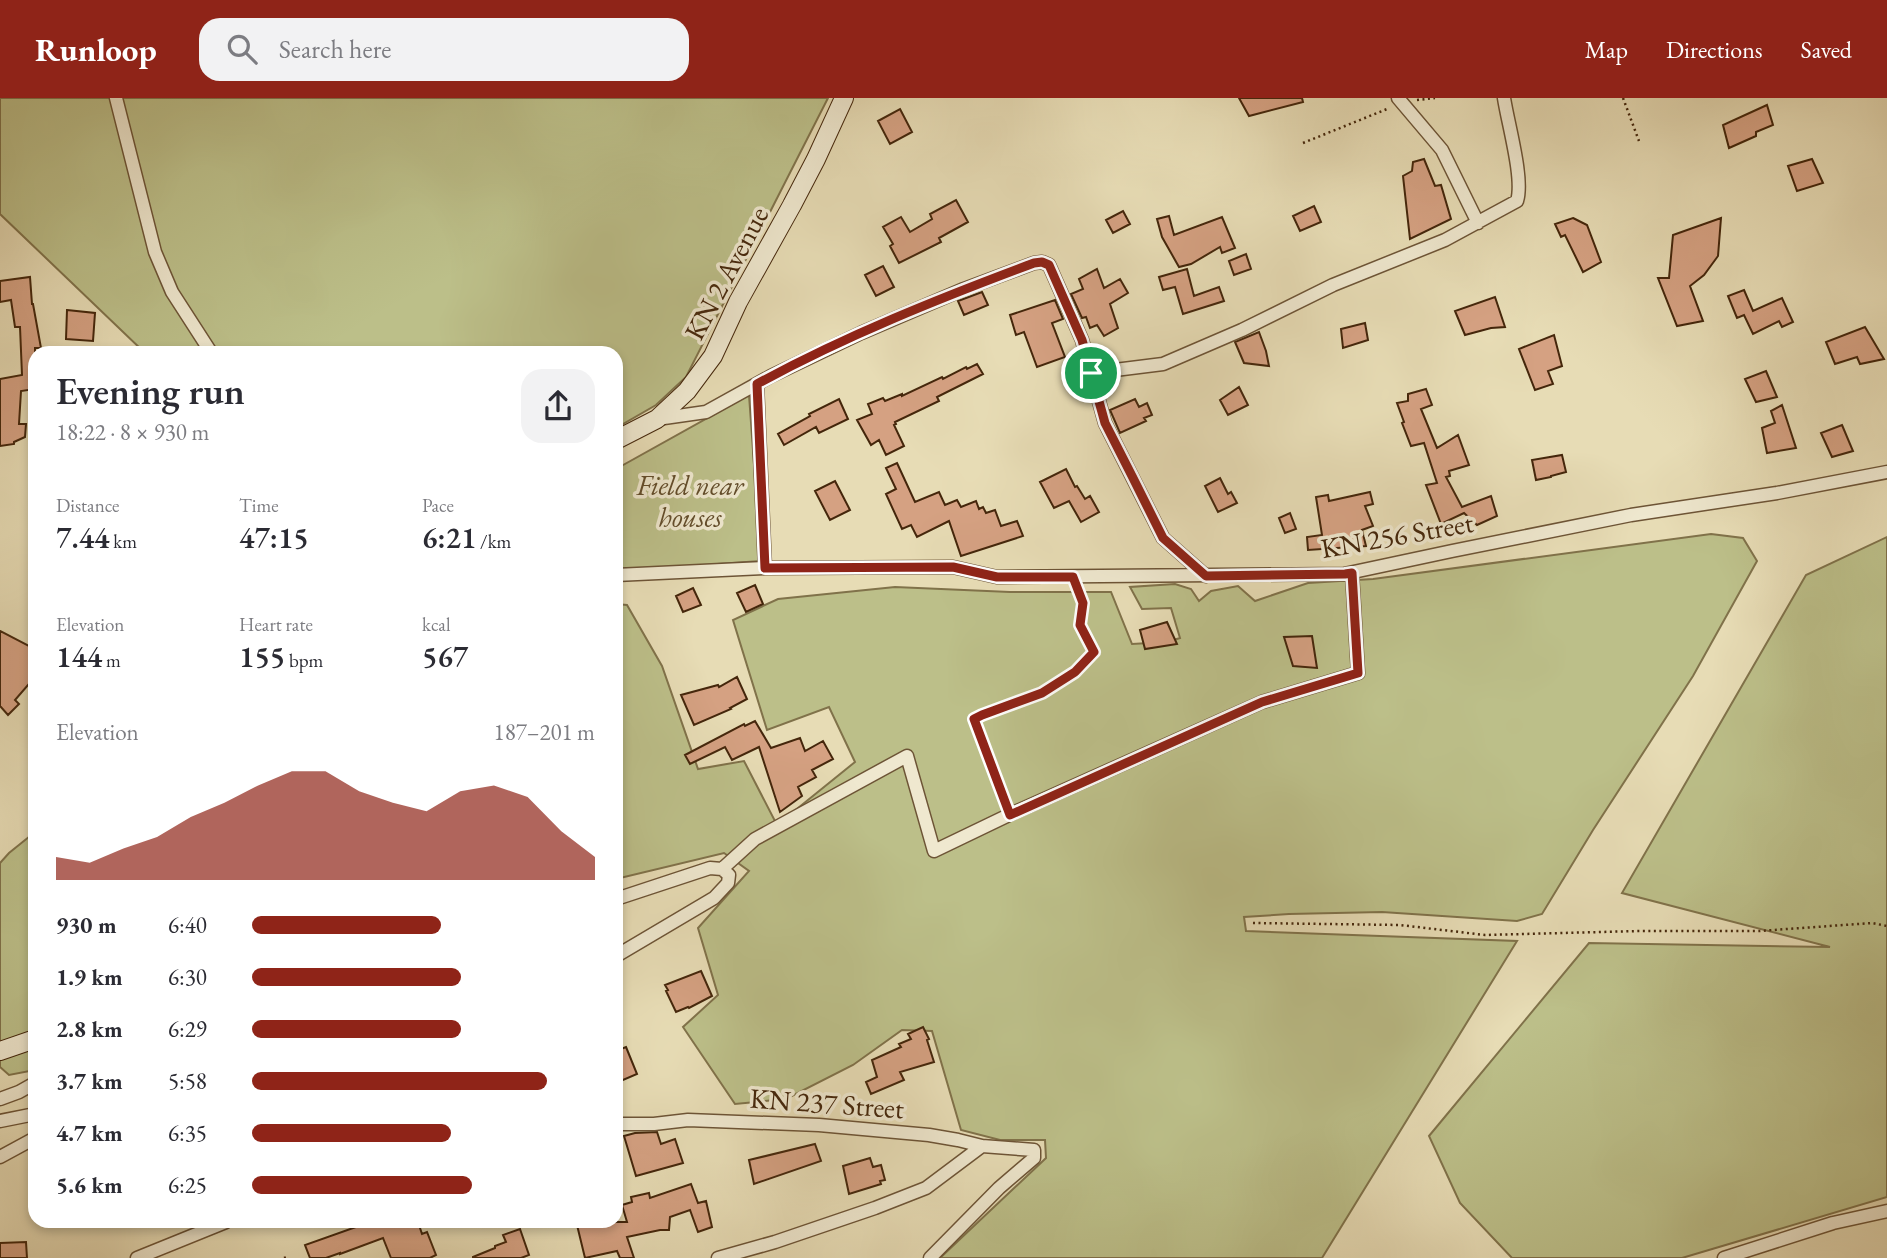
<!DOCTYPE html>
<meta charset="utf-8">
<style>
body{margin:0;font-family:"EB Garamond",serif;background:#f2f2f3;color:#2b2b33;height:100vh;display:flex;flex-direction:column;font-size:26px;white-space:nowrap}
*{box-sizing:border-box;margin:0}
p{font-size:23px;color:#7c7c81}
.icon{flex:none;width:38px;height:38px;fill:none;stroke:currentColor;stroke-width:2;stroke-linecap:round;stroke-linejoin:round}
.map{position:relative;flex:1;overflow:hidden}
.side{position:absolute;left:28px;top:248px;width:595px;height:882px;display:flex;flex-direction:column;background:#fff;border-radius:21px;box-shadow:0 4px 10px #0003}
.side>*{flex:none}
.pin{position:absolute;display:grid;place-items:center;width:60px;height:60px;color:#fff;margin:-30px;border:4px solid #fff;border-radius:50%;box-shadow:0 2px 7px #0007}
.round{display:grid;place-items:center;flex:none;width:74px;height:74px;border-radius:21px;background:#f2f2f3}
.summary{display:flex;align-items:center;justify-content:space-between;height:119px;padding:0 28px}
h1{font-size:38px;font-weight:600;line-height:52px}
.metrics{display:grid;grid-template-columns:repeat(3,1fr);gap:10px;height:119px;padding:7px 28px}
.metrics div{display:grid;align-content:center}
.metrics b{font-size:30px;font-weight:600}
.metrics small{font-size:19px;font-weight:400}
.metrics p{font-size:19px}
.chart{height:196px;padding:14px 28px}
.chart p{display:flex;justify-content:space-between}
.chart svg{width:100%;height:126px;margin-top:7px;fill:#8f2418;opacity:.7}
ul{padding:0 28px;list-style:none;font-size:23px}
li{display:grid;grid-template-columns:112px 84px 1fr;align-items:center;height:52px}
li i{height:18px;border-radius:9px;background:#8f2418}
header{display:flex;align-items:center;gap:42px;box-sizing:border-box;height:98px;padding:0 35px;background:#8f2418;color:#fff}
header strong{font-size:33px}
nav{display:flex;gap:38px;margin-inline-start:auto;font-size:24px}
.search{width:490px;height:63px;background:#f2f2f3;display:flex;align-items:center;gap:18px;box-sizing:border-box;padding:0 24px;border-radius:21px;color:#7c7c81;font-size:26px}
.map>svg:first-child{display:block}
.green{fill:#bcbf89;stroke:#80724a;stroke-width:2}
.building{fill:#d5a182;stroke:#44260b;stroke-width:2}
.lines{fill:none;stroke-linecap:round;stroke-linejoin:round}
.minor-casing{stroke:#6d5436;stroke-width:15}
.secondary-casing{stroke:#44260b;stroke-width:20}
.path{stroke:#44260b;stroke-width:2.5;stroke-dasharray:2 3.5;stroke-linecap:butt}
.minor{stroke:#efe8cf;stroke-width:12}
.secondary{stroke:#efe8cf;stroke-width:18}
.route-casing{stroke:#fff;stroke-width:14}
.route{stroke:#8f2418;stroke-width:9}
.labels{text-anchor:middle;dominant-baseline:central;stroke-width:7;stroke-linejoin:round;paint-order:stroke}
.street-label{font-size:28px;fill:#44260b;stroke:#efe8cf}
.park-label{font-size:28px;font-style:italic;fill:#624c2a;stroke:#efe8cf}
</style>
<header>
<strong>Runloop</strong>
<div class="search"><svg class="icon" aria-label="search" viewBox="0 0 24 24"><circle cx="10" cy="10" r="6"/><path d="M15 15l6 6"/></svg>Search here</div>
<nav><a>Map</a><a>Directions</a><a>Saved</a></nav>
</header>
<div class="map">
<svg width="1887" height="1160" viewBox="0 0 1887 1160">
<rect width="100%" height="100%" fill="#e7dcb5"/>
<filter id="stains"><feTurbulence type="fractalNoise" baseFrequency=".00286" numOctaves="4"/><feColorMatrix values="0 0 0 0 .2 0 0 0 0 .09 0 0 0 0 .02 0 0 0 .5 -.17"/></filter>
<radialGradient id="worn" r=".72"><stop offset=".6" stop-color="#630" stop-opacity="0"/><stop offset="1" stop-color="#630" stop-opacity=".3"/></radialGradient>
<!-- green -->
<path class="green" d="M0,0H828L686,279L656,307L616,330V256L145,255L0,116Z
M749,297L761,463L616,473V371Z
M1711,436L1743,440L1757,463L1693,578L1593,732L1542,816L1517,823L1382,814L1289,816L1244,819L1246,833L1517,843L1322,1160H940L1046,1060L1045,1042H1000L961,1032L932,933L902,932L853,967L786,1001L735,1006L683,929L718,897L698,830L749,773L724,755L616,781V506L627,507L662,568L698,671L744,663L777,727L855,664L829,609L767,632L733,522L778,501L895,489L1010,494H1111L1132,546L1167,544L1180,540L1171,510L1142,511L1130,489L1175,486L1191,491L1199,503L1211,493L1238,488L1255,503L1308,485L1373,481Z
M1887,439V1099L1682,1160H1512L1460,1105L1429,1038L1589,845L1830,849L1622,795L1806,477Z
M35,734V972L9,977L0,969V765L9,755Z"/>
<!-- building -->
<path class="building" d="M1239,0H1302L1303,4L1249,18Z
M1767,7L1773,27L1756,34V38L1729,50L1723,27Z
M900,11L912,34L890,46L878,23Z
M1424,61L1435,88L1441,87L1451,121L1410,141L1403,78L1412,73L1413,64Z
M1812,61L1823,85L1797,93L1788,68Z
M956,102L968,124L939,140L941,144L899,165L890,148L893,146L883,129L901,119L910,134L932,121L930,116Z
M1314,108L1321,124L1300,133L1293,118Z
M1123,113L1130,126L1113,135L1106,122Z
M1169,118L1174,137L1222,119L1235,150L1222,155L1220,149L1191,166L1179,169L1162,139L1157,121Z
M1573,120L1587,127L1601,164L1583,174L1565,137L1561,139L1555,126Z
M1721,120L1718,158L1704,177L1690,188L1703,223L1677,228L1658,180H1669L1673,137Z
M1246,156L1251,171L1234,177L1229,163Z
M883,168L894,189L876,198L865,177Z
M1097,171L1104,190L1120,181L1128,195L1110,206L1118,230L1104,238L1097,227L1090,230L1086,219L1082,220L1071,196L1083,191L1079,181Z
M1187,171L1194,198L1219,189L1224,203L1183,216L1175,189L1163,192L1159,179Z
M30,179L32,206H33L41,250H35V291L21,293L19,326H26L25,339L14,344V346L0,348V281L22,277L20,229H15L11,202L0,204V183Z
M1744,192L1753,213L1782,200L1793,224L1782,229L1779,223L1753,236L1744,217L1737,220L1728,198Z
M982,194L988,207L964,217L958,203Z
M1495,199L1505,229L1491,230L1465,237L1455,213Z
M1055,202L1063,221L1052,225L1065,259L1037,269L1024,234L1016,237L1010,217Z
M67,212L95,215L93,243L66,241Z
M1365,225L1368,242L1343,250L1341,231Z
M1865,229L1884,261L1860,266L1857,259L1835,266L1826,244Z
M1259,234L1266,253L1269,268L1244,265L1235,244Z
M1554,237L1562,268L1548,273L1553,286L1535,292L1519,251Z
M977,266L983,276L937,299L939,303L895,324L896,326L894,327L904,348L886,357L879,342L871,347L857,322L872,316L868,306L883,300L885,303L902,296V298L942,279L943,281L966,269L967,271Z
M1766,273L1777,299L1756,304L1745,281Z
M1239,289L1248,307L1228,317L1220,302Z
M1426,291L1432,307L1421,311L1437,350L1458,337L1469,367L1449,373L1450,378L1446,379L1462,409L1491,398L1497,418L1477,427L1464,415L1441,426L1426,387L1437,385L1424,345L1411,348L1402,325L1404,324L1397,305L1408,303V296Z
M839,301L848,321L819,335L816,329L784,347L778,336L810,318L809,316Z
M1135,301L1139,309L1147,305L1152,317L1144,320L1146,323L1120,335L1110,312Z
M1782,307L1796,350L1767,355L1762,330L1775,325L1771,313Z
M1842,327L1853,353L1832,359L1821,335Z
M1562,357L1566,374L1551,378V379L1536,382L1532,362Z
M897,365L915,404L939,394L945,407L957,402L961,409L976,403L979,411L983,409L986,415L995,412L1001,428L1017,423L1023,438L961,458L949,423L917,439L911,427L902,431L886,396L896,391L886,370Z
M1066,371L1075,389L1077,388L1085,401L1090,398L1099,414L1081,424L1069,403L1054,410L1040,384Z
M1220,380L1228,396L1231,394L1237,405L1218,414L1205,388Z
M835,383L850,412L830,422L815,393Z
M1370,394L1373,406L1365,408L1373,428L1362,432L1366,448L1308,452L1307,439L1322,437L1316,399L1328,397L1329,403Z
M1290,415L1296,431L1285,435L1279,420Z
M755,487L763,506L746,514L737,495Z
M693,490L701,507L683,514L676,498Z
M1167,524L1177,546L1145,551L1140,532Z
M0,533L35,551V579L15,602L19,606L8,617L0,608Z
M1312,538L1317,570L1293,568L1284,539Z
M737,579L747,601L730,610L731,611L694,627L681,597L718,587L719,589Z
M755,623L771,650L800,640L805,653L823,643L833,661L812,672L816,679L798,689L802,698L780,714L759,649L732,662L725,649L690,666L685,657L744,626L745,628Z
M701,873L712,898L689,910L688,909L676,914L666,893L668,892L665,887Z
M923,929L929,941L927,942L934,964L900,974L904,982L871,996L866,984L877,979L872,962L901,949L899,946L911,941L908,936Z
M626,949L637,976L616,985V953Z
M657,1034L661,1046L675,1041L683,1065L636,1078L624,1038L635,1035Z
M815,1046L821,1063L754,1086L749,1062Z
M870,1060L873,1069L881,1067L885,1082L880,1083L881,1086L849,1096L843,1068Z
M691,1086L698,1105L706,1103L712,1129L698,1134L690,1112L670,1119L669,1132H660L627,1139L634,1160H620L617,1153L585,1160L577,1127L592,1124H627L622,1107L632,1104L631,1099L649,1095L650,1100Z
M370,1124H418L422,1136L427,1134L436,1157L430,1160H391L383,1140L340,1156V1155L326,1160H310L305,1147Z
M520,1131L529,1157L521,1160H473V1159L495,1150V1148L506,1144L503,1137Z
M26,1144L27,1160H0V1145Z"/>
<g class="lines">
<defs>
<path id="minor" d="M116,0L155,154L172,194L212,256
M1398,0L1442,52L1478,125
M1091,275L1163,266L1242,232L1333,187L1445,142L1517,103C1524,81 1508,26 1504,0
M757,286L765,470
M657,321L706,314L771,278L861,235L964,191L1034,165L1042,164L1049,167L1082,242L1105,325L1163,440L1206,478
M616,477L765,470L953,469L997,479L1344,476L1452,453L1631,417L1777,395L1887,374
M722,771L755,741L907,658L934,753L1013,715L1262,604L1358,575L1352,475
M616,801L710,770L722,771L729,777L728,785L714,800L616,858
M0,1001L19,994L35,985
M0,1023L35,1016
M616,1026H654L688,1022L819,1027L929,1037L958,1042L982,1048L1034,1052V1060L999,1090L930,1160
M0,1059L35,1040
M137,1160L226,1124
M718,1160L775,1144L875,1110L926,1090L982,1048
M1724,1160L1833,1125L1887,1113"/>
<path id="secondary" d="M616,342L657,321L687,293L713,258L738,204L792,107L816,61L844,0
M0,953L35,941"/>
</defs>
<!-- minor casing -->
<use href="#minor" class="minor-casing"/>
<!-- secondary casing -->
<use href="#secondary" class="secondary-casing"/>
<!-- path -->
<path class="path" d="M1623,0L1639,43
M1417,2L1435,0
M1303,45L1387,11
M1005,704L974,621L982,616L1042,595L1075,574L1094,554L1080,527L1083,505L1078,492
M1253,825L1400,827L1485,837L1639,833H1759L1872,825L1887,828
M284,1160L287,1159"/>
<!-- minor -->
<use href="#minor" class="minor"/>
<!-- secondary -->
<use href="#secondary" class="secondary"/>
</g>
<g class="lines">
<defs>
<path id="route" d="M1042,164L1049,167L1082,242L1105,325L1132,378L1163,440L1206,478L1345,476L1352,475L1358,575L1262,604L1010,717L974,621L982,617L1042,595L1075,574L1094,554L1080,527L1083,505L1073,479H997L953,469L765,470L757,286C845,238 940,200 1034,165Z"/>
</defs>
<!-- route casing -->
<use href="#route" class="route-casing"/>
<!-- route -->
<use href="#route" class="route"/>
</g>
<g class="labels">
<!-- street labels -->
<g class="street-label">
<text transform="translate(726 175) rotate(-62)">KN 2 Avenue</text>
<text transform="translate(1397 437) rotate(-10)">KN 256 Street</text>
<text transform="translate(827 1005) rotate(4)">KN 237 Street</text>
</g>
<!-- park labels -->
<g class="park-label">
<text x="690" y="387">Field near<tspan x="690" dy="32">houses</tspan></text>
</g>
</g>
<rect width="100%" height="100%" filter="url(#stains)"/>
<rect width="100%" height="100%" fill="url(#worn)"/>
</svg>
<div class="pin" style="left:1091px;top:275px;background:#1e9e55"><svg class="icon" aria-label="arrive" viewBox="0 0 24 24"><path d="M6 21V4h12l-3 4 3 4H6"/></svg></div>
<section class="side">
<div class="summary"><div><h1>Evening run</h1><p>18:22 · 8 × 930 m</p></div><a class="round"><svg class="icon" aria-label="share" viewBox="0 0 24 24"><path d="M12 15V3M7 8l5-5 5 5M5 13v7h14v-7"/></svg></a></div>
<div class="metrics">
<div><p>Distance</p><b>7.44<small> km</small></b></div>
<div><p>Time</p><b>47:15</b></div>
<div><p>Pace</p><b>6:21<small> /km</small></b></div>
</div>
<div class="metrics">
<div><p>Elevation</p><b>144<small> m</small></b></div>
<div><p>Heart rate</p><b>155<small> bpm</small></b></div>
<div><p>kcal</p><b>567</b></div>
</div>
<div class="chart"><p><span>Elevation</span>187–201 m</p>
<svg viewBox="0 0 160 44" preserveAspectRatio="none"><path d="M0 44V36L10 38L20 33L30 29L40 22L50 17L60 11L70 6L80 6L90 13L100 17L110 20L120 13L130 11L140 15L150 27L160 36V44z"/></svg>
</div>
<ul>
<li><b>930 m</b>6:40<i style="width:55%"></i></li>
<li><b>1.9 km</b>6:30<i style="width:61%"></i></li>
<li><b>2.8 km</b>6:29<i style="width:61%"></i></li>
<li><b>3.7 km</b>5:58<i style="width:86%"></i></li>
<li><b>4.7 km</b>6:35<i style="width:58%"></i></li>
<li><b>5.6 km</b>6:25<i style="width:64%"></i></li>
</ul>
</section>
</div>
